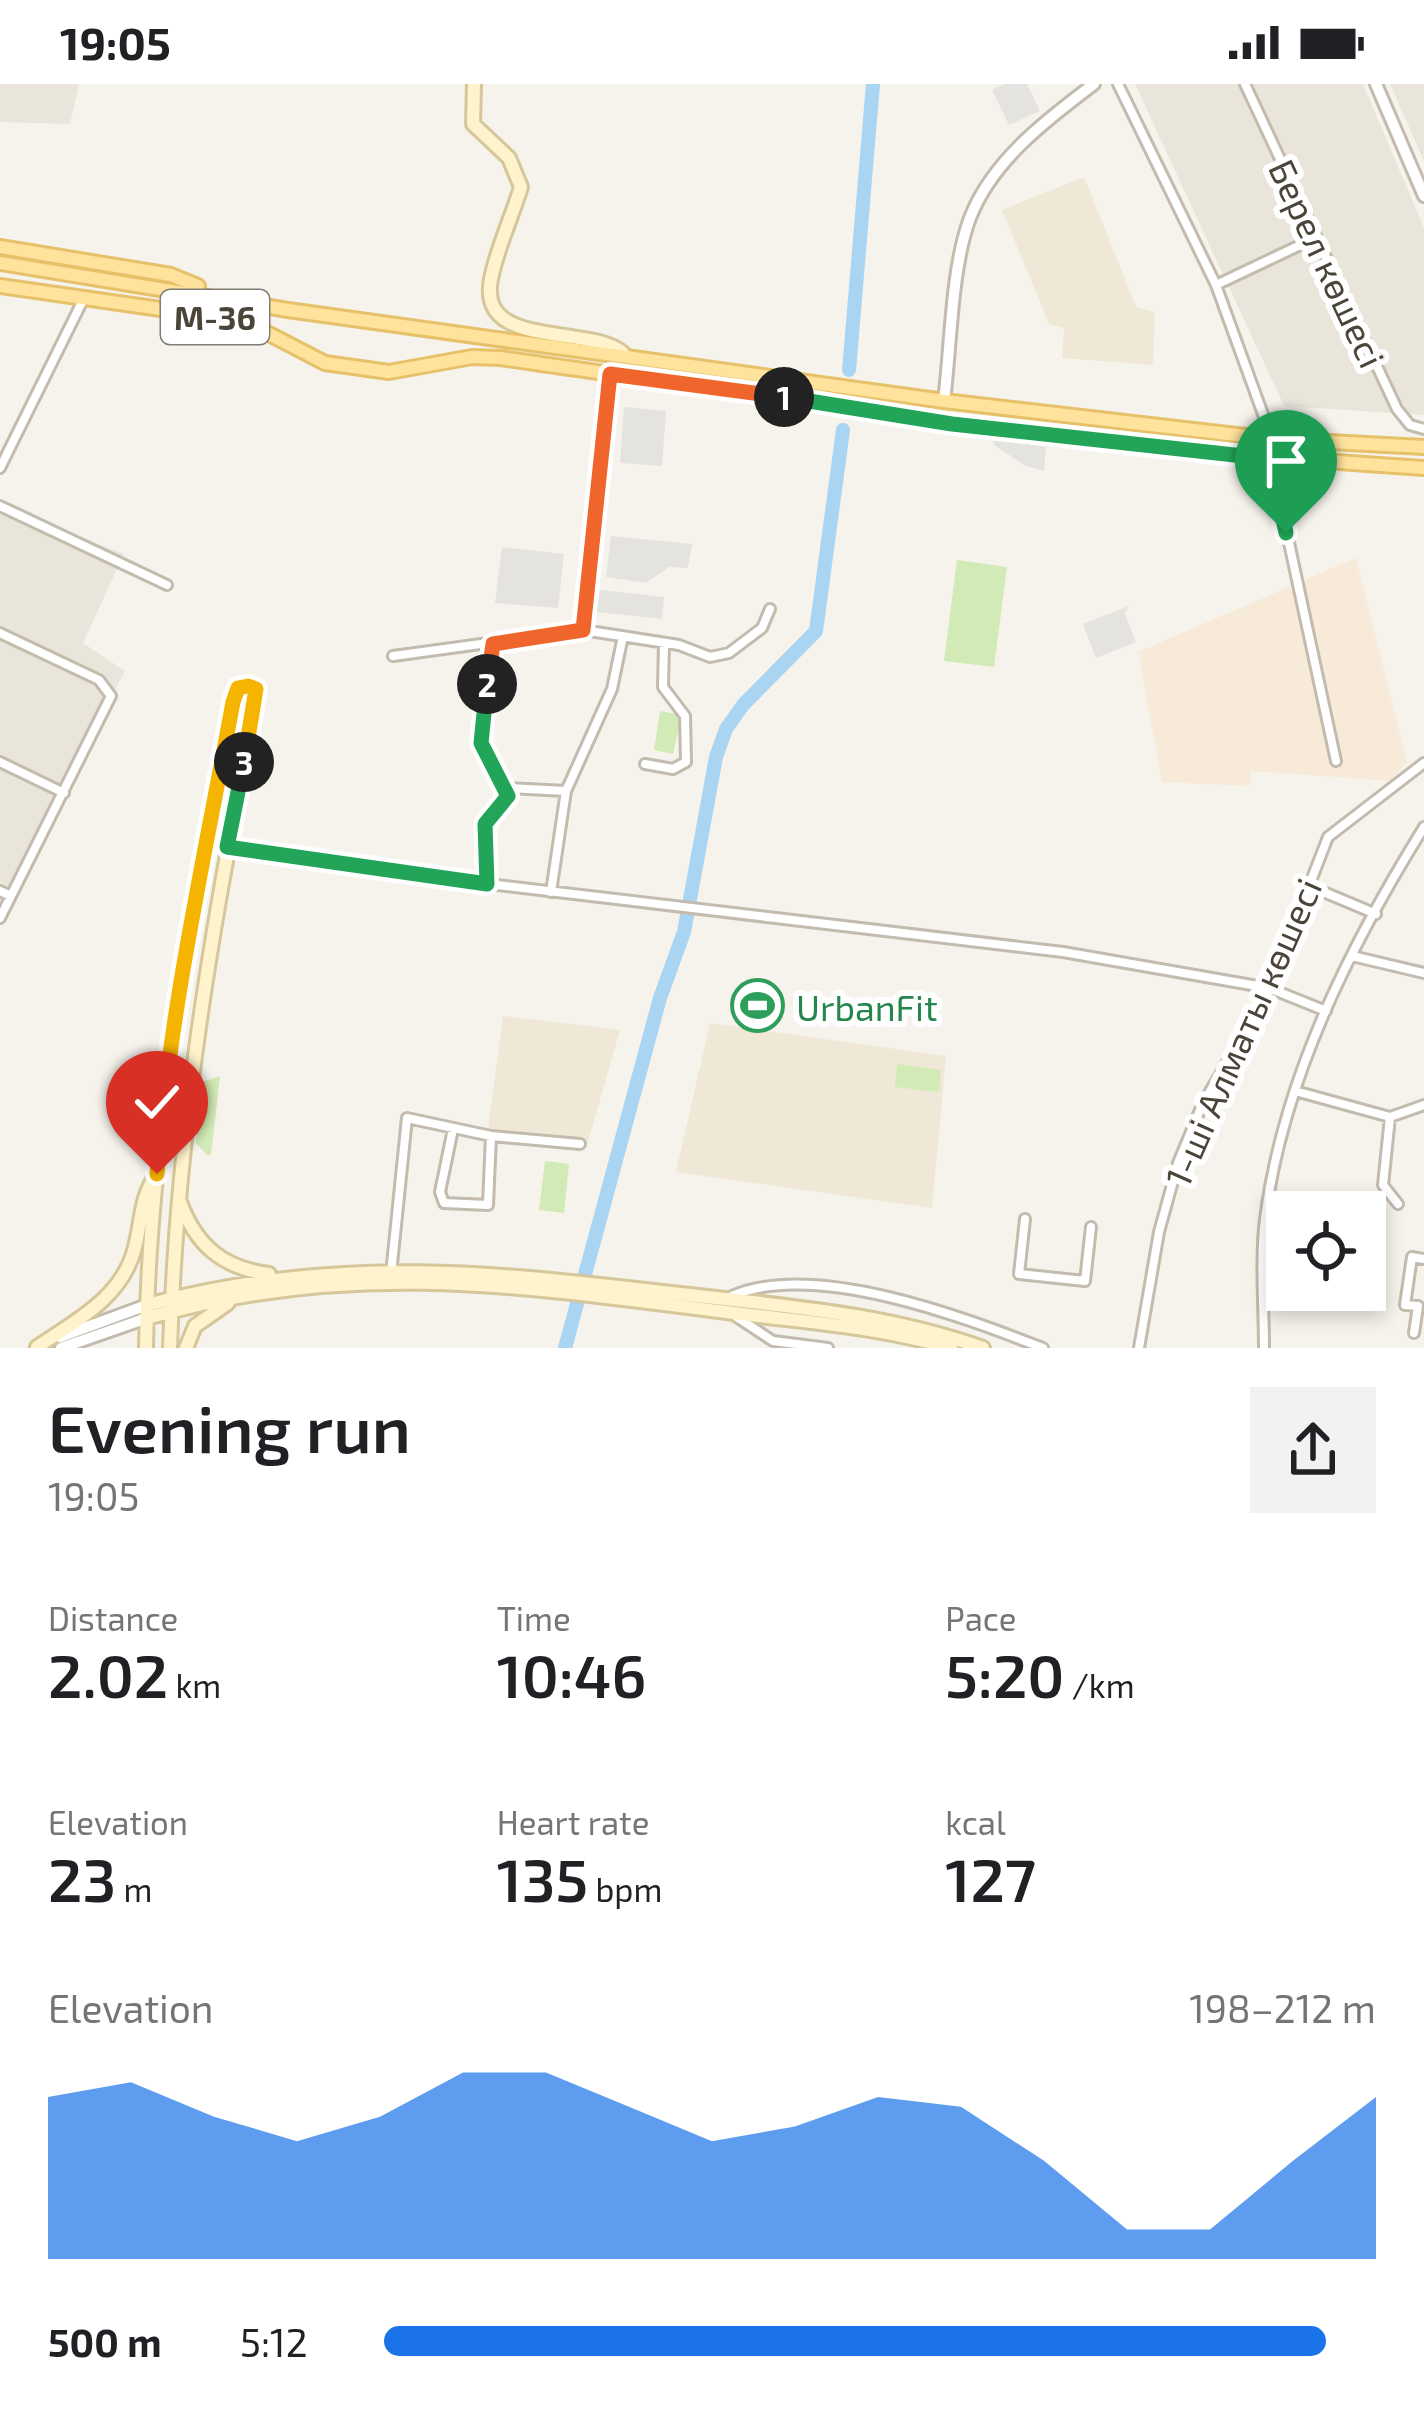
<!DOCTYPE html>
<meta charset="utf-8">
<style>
body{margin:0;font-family:"Exo 2",sans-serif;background:#f2f2f2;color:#202124;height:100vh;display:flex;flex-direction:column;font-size:45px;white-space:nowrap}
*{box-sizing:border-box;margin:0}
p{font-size:39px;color:#757577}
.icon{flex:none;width:66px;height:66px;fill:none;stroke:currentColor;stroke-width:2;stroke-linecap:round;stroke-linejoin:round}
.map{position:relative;height:1264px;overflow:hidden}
.sheet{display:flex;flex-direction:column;background:#fff;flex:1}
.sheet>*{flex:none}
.tools{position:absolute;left:1266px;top:1107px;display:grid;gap:24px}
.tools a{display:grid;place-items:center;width:120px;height:120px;border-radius:0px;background:#fff;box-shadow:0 6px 18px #0003;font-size:60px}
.pin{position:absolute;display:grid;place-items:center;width:102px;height:102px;color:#fff;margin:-123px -51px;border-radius:50% 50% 50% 0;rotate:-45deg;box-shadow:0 0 12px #0007}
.pin .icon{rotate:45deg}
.km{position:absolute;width:60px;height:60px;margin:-30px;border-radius:50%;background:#222;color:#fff;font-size:33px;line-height:60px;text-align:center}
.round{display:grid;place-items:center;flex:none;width:126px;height:126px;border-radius:0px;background:#f2f2f2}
.headline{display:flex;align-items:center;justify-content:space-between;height:204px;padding:0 48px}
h1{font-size:66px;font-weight:600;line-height:90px}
.figures{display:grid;grid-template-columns:repeat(3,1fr);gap:18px;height:204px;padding:12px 48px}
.figures div{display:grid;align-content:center}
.figures b{font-size:60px;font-weight:600}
.figures small{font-size:33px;font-weight:400}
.figures p{font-size:33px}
.chart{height:336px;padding:24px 48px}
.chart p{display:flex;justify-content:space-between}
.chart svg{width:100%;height:216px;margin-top:12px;fill:#1a73e8;opacity:.7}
ul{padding:0 48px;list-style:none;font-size:39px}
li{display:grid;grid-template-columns:192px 144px 1fr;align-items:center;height:90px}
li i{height:30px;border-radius:15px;background:#1a73e8}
.status{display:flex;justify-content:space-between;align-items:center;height:84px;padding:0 60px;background:#fff;direction:ltr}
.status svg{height:33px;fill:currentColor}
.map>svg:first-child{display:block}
.residential{fill:#eae5da}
.commercial{fill:#f7ead8}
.education{fill:#efe8d6}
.green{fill:#d2eab5}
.parking{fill:#e5e3e0}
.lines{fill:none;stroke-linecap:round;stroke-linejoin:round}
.river{stroke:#a9d4f2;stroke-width:14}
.minor-casing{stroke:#c2bbae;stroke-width:14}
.tertiary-casing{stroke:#c2bbae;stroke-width:16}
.secondary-casing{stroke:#d6c79b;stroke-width:18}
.primary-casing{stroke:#e6c16a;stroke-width:18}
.minor{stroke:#fff;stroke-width:8}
.tertiary{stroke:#fff;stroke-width:10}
.secondary{stroke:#fff3cd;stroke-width:12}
.primary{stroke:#ffe39c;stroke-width:12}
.split-1-casing{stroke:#fff;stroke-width:24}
.split-2-casing{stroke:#fff;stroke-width:24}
.split-3-casing{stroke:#fff;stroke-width:24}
.split-4-casing{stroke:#fff;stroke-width:24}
.split-1{stroke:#22a559;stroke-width:15}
.split-2{stroke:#f0652b;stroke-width:15}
.split-3{stroke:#22a559;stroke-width:15}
.split-4{stroke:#f5b400;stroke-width:15}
.labels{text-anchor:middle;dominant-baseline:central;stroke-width:12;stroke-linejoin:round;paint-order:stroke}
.shield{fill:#fff;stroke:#817c74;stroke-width:3}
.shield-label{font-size:33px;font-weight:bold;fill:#4b4439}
.street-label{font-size:36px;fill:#4b4439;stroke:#fff}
.leisure-label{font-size:36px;fill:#27864d;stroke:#fff;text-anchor:start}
</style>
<div class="status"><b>19:05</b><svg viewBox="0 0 49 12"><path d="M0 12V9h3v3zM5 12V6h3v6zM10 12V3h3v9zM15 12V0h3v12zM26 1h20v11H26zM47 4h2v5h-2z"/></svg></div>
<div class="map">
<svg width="1424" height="1264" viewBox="0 0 1424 1264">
<rect width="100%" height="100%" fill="#f6f3ec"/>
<!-- residential -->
<path class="residential" d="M0,0H79L70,40L0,38Z
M1135,0H1363L1424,144V331L1284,322Z
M1390,0H1424V77Z
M0,422L124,470L83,559L125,587L0,821Z"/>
<!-- commercial -->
<path class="commercial" d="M1356,474L1407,678L1391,697L1251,687L1250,702L1162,698L1138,568Z"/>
<!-- education -->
<path class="education" d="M1084,93L1136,223L1155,228L1153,281L1062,274L1064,244L1049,240L1002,126Z
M503,932L620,946L588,1058L488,1045Z
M710,939L946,972L932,1124L676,1088Z"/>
<!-- green -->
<path class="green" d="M957,476L1007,483L994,583L944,577Z
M660,627L682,631L673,670L654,666Z
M897,980L941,986L939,1008L895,1003Z
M220,992L211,1071H207L196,1059L202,998Z
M545,1077L569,1080L564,1129L539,1126Z"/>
<!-- parking -->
<path class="parking" d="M1004,0H1027L1040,27L1009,41L992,6Z
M624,323L666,327L662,382L620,379Z
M992,354L1046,363L1044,387L1026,382L994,361Z
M611,452L692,460L688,484L669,483L646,499L606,493Z
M502,463L564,470L558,524L495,519Z
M600,506L664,513L662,535L596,528Z
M1129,522L1125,530L1136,558L1096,574L1083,540Z"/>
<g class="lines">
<!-- river -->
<path class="river" d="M849,286L873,0
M565,1264L660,914L684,848L716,673L726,645L743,621L816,547L843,346"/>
<defs>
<path id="minor" d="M1118,0L1216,201L1272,355
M1245,0L1397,325L1410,341L1424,345
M1216,201L1315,154
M1271,375L1336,677
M0,384L84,214
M0,422L167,501
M583,546L609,291
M0,549L99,596L111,612L0,834
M493,560C485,611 467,662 507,704L566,707
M393,572L583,546L679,561L710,573L729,569L762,544L770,525
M0,678L64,709
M645,680L673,685L686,678L685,632L663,603L664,559
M228,764L455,796L1063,868L1269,904L1326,927
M487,800L485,740L505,719L507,704
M1307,801L1376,830
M0,807L11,812
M551,808L566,707L612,605L623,552
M1352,872L1424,889
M1295,1007L1390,1033
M453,1045L440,1108L444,1119L488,1121L491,1052
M1398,1120L1383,1101L1390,1033L1424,1021
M1025,1135L1019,1190L1085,1197L1091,1143
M391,1190L407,1034L491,1052L580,1060
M732,1212C814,1176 963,1233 1043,1264
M732,1230L773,1257L828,1264
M1414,1249L1418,1222L1405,1221L1412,1173L1424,1175
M1139,1264L1159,1148L1178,1079L1203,1019L1266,913L1328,753L1424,679
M1264,1264C1264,1222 1260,1176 1265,1135C1283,995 1350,862 1424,743"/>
<path id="tertiary" d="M1376,0L1424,112
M944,317C951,263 951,184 970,134C992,77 1046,36 1094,0
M60,1253L147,1221
M61,1264L147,1234"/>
<path id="secondary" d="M474,0L473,40L509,74L521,103C512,133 497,164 491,195C477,266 589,240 623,269
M180,1118C196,1161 222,1184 269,1190
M147,1221C340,1169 504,1189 698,1212C796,1223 890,1231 983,1264
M147,1234C349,1175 522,1202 726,1228C802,1238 876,1242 951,1264
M37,1263C76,1237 123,1213 135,1163C142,1136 140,1115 156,1091
M146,1264C149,1044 193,833 233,618L238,604L249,601L256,605L257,617C213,831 177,1045 170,1264
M186,1264L195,1242L228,1219"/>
<path id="primary" d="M0,163L171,191L198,202
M0,179L288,226L944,317L1272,355L1424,363
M0,202L244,237L325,279L389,288L472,273L500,274C807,318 1114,365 1424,384"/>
</defs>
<!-- minor casing -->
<use href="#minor" class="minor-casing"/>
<!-- tertiary casing -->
<use href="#tertiary" class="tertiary-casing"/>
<!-- secondary casing -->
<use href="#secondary" class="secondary-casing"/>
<!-- primary casing -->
<use href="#primary" class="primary-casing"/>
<!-- minor -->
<use href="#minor" class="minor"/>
<!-- tertiary -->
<use href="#tertiary" class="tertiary"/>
<!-- secondary -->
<use href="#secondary" class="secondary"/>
<!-- primary -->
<use href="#primary" class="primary"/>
</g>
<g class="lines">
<defs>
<path id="split-1" d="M784,313L952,340L1271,375L1286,449"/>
<path id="split-2" d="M487,600L493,560L583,546L610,290L784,313"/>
<path id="split-3" d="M244,678L227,763L487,800L485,740L508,712L481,659L487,600"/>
<path id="split-4" d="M157,1090C169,930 204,776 233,618L238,604L248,602L256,605L244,678"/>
</defs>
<!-- split-1 casing -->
<use href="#split-1" class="split-1-casing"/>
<!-- split-2 casing -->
<use href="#split-2" class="split-2-casing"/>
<!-- split-3 casing -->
<use href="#split-3" class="split-3-casing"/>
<!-- split-4 casing -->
<use href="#split-4" class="split-4-casing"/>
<!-- split-1 -->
<use href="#split-1" class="split-1"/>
<!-- split-2 -->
<use href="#split-2" class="split-2"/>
<!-- split-3 -->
<use href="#split-3" class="split-3"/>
<!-- split-4 -->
<use href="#split-4" class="split-4"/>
</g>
<!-- icons -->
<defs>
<symbol id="stadium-ring" viewBox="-11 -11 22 22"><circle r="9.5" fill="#fff" stroke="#2e9e5b" stroke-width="1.5"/><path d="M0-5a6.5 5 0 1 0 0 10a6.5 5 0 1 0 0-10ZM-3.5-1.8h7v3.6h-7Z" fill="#2e9e5b"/></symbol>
</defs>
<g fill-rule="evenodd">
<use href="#stadium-ring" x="728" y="892" width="59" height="59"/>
</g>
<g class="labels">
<!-- shield labels -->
<rect class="shield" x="161" y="206" width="108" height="54" rx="9"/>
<g class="shield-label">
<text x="215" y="233">M-36</text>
</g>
<!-- street labels -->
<g class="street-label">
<text transform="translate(1328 179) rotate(65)">Берел көшесі</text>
<text transform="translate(1242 948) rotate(-66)">1-ші Алматы көшесі</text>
</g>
<!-- leisure labels -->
<g class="leisure-label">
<text x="796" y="922">UrbanFit</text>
</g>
</g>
</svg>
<div class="tools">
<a><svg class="icon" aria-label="locate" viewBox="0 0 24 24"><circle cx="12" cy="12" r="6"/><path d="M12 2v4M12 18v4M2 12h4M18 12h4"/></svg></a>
</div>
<div class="pin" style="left:1286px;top:449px;background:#1e9e55"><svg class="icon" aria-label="arrive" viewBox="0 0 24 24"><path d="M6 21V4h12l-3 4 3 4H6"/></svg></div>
<div class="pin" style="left:157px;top:1090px;background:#d93025"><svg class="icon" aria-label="check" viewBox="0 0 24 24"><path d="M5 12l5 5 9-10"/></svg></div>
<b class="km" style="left:784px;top:313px">1</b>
<b class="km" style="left:487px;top:600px">2</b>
<b class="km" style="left:244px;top:678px">3</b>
</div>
<section class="sheet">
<div class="headline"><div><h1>Evening run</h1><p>19:05</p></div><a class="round"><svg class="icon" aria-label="share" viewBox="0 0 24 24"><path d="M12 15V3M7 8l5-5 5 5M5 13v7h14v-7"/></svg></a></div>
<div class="figures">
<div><p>Distance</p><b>2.02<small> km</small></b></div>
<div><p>Time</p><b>10:46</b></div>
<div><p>Pace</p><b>5:20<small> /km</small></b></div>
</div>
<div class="figures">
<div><p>Elevation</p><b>23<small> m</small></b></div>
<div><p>Heart rate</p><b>135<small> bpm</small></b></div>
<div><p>kcal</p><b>127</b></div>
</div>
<div class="chart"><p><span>Elevation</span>198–212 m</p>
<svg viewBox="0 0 160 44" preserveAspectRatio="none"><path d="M0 44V11L10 8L20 15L30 20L40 15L50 6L60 6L70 13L80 20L90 17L100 11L110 13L120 24L130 38L140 38L150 24L160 11V44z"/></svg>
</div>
<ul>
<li><b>500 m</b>5:12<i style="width:95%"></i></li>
</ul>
</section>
